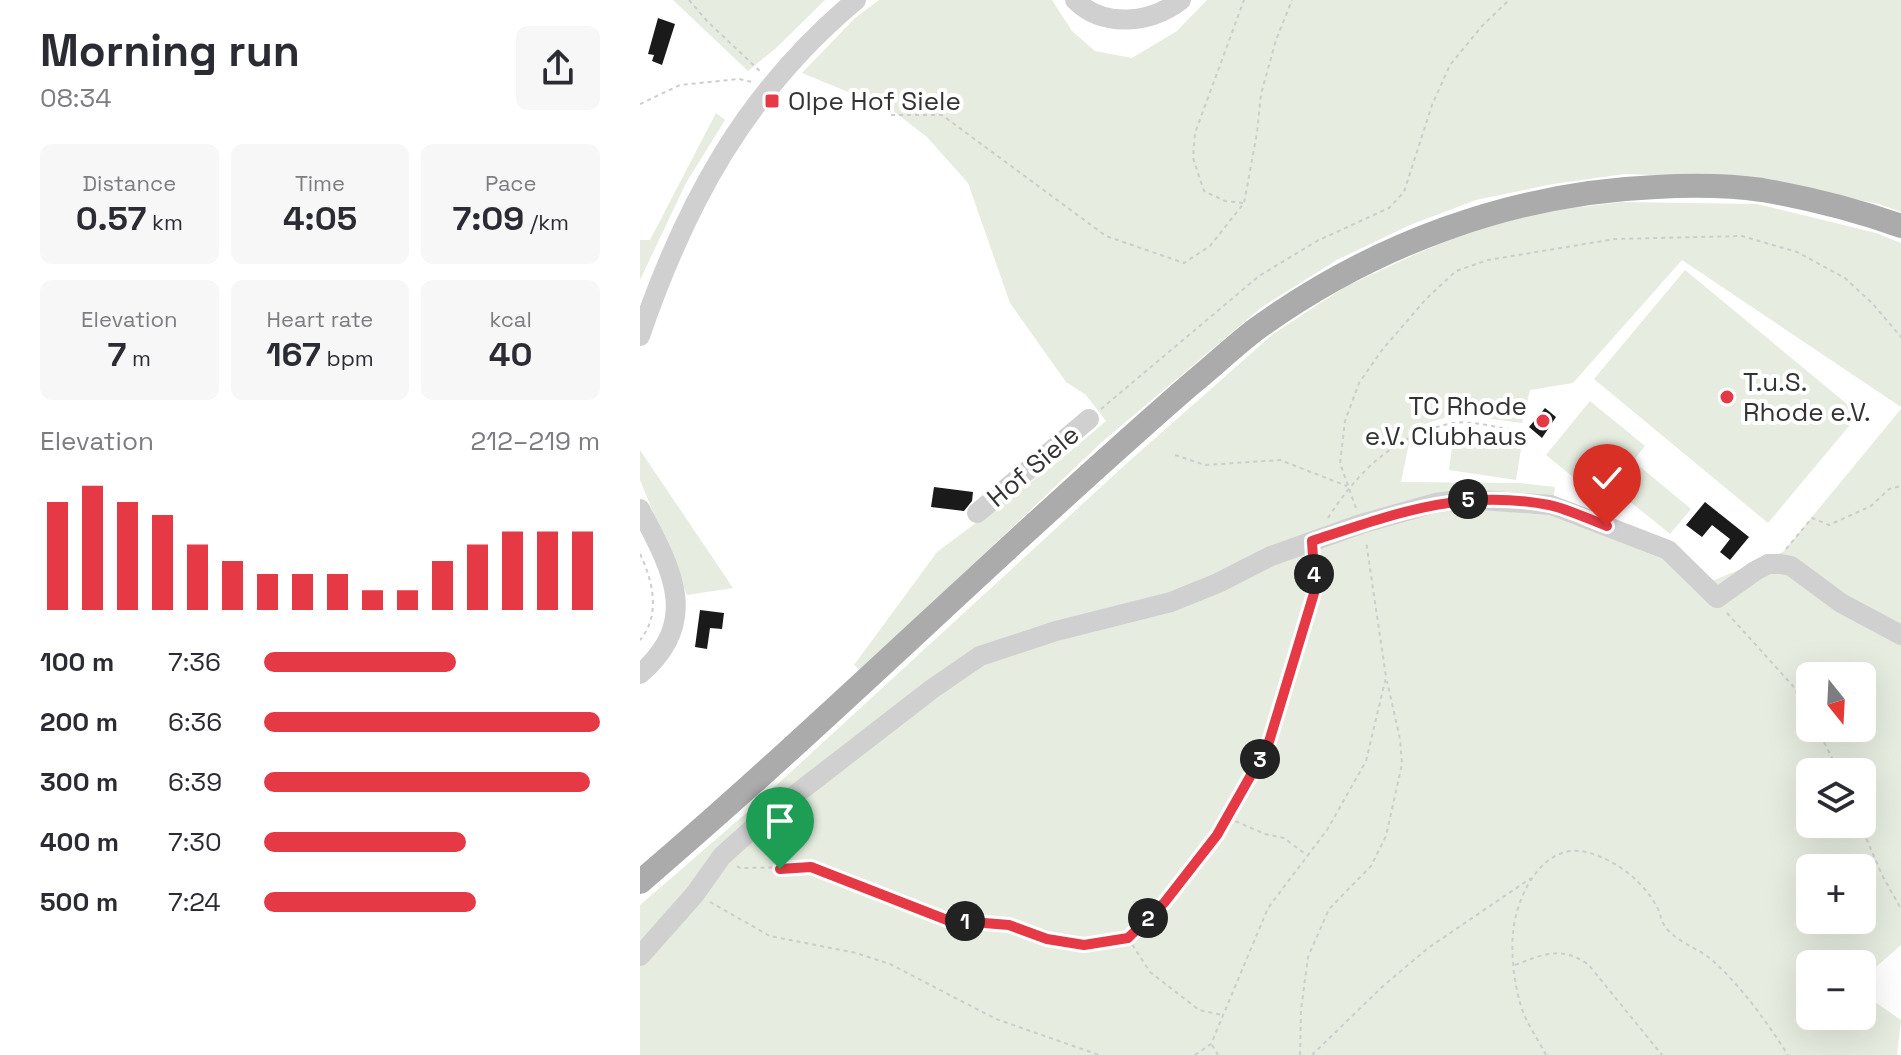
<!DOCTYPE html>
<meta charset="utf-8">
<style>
body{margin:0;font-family:"Space Grotesk",sans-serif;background:#f7f7f7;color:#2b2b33;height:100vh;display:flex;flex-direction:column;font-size:30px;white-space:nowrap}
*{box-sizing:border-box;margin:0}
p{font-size:26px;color:#7c7c81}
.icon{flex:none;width:44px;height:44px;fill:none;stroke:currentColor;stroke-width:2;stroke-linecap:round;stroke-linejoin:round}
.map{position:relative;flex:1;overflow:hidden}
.sheet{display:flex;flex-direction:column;background:#fff;width:640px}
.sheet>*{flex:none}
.needle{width:52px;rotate:162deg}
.buttons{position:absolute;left:1156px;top:662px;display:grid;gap:16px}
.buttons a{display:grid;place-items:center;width:80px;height:80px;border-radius:12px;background:#fff;box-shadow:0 8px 32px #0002;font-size:40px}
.pin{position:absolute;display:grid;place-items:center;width:68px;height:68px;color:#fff;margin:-82px -34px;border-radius:50% 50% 50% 0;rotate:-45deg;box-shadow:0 0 8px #0007}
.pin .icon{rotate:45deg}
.km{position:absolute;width:40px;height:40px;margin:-20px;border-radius:50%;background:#222;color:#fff;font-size:22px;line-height:40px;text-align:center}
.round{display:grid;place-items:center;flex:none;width:84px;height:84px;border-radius:12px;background:#f7f7f7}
.overview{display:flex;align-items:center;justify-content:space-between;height:136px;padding:0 40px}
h1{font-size:44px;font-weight:700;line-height:60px}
.stats{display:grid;grid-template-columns:repeat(3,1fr);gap:12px;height:136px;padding:8px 40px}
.stats div{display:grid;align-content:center;border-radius:12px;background:#f7f7f7;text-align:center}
.stats b{font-size:34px;font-weight:700}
.stats small{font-size:22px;font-weight:400}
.stats p{font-size:22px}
.chart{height:224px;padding:16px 40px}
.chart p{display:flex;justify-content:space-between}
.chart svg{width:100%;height:144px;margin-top:8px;stroke:#e63946;stroke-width:6}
ul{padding:0 40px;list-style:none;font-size:26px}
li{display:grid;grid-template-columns:128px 96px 1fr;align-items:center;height:60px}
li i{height:20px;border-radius:10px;background:#e63946}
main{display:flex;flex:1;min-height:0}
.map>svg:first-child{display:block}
.green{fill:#e6ecdf;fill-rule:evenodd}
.building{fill:#1a1a1a}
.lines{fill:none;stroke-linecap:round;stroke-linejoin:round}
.path{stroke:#cdcdcd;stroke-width:2;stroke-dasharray:4 4;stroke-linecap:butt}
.minor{stroke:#d0d0d0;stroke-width:20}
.major{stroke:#ababab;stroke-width:24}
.route-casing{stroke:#fff;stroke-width:16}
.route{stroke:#e63946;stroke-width:10}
.poi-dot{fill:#e63946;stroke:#fff;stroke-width:3}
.labels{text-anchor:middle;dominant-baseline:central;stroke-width:8;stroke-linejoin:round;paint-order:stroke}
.poi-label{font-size:26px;fill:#333;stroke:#fff;text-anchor:start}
.street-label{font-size:26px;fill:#333;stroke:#fff}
</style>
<main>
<section class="sheet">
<div class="overview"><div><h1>Morning run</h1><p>08:34</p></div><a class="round"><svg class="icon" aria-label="share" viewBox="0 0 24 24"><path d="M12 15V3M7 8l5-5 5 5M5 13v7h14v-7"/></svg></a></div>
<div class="stats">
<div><p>Distance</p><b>0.57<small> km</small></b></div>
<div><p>Time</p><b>4:05</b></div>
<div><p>Pace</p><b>7:09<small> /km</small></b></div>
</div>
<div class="stats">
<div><p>Elevation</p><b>7<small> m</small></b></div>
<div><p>Heart rate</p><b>167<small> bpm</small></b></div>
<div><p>kcal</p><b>40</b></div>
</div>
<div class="chart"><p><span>Elevation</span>212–219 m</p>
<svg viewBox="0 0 160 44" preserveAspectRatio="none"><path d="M5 44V11M15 44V6M25 44V11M35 44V15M45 44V24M55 44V29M65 44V33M75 44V33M85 44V33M95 44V38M105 44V38M115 44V29M125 44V24M135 44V20M145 44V20M155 44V20"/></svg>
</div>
<ul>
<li><b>100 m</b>7:36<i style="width:57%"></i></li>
<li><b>200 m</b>6:36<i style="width:100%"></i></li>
<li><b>300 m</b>6:39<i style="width:97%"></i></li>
<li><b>400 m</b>7:30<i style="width:60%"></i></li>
<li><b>500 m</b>7:24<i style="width:63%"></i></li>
</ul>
</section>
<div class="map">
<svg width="1261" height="1055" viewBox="0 0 1261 1055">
<rect width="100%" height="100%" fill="#fff"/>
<!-- green -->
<path class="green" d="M33,0H185L136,48L108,71Z
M239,0H412L432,31L455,51L492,58L537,31L567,0H1261V212L1239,204L1116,179L985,174L913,184L836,200L770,225L697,260L622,307L462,442L221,671L214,665L297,552L420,460L466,421L446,395L426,382L370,303L328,183L287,137L252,110L162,73L215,18Z
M76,113L85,120L46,183L0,280V240H10Z
M982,202L1117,204L1236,233L1261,243V407L1042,260L933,383L890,390L882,423L817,414L772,428L761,482L880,483L915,487L911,512L1025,554L1057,587L1143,552L1261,409V945L1222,979V964H1170V1016H1222V993L1261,1020L1257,1055H0V905L104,815L486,464L633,334L705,287L778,253L832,231L908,211ZM1170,676H1222V728H1170ZM1170,772H1222V824H1170ZM1170,868H1222V920H1170Z
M1045,270L1219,414L1128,523L954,379Z
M950,401L1005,446L993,461L1051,509L1030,534L972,487L961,500L906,455Z
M813,439L881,449L876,480L809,470Z
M0,450L93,588L47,595L0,480Z"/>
<!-- building -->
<path class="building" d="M18,18L35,24L22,65L12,61L14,55L8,54Z
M905,408L916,417L902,438L889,427Z
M294,487L333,492L332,501L324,511L291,507Z
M1065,502L1109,537L1090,560L1080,552L1090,539L1072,525L1062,537L1046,525Z
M60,610L84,613L82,629L70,628L67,649L55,647Z"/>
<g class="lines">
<!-- path -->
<path class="path" d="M49,0L67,21L121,72
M0,104L40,85L99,79L112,82
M251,115H302L466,236L544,263L570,246L604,203L617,133L621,94L636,40L652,0
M603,203L585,201L564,191L553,158L555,133L604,0
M461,409L619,276L677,241L749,208L764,192L792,105L810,65L842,26L869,0
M535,455L565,465L640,460L707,486
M716,508L700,463L705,421L719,383L742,350L786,299L816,271L848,260L975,239L1102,236L1157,252L1205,278L1232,303L1261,337
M688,518C718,471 756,434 813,423C832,420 857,428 875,430
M1146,549L1172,518L1189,525L1231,506L1249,489L1261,486
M0,554C13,581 21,615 0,640
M1087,613L1153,686L1170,716
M1177,728L1199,772
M588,818L625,834L644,838L668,856
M1220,824L1242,875L1261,909
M97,866L100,868L171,867L307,920L369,925L407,939L444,945L488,938L524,903L577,835L628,745L675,590L673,559
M70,902L130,936L216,953L250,964L356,1019L459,1055
M488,938L510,972L559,1010L582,1015
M875,965C904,954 920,946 948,964L1022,1055
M572,1045L578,1055
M555,1055L571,1044L628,908L687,830L726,761L746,677L726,541
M660,1055L661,1010L668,957L689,909L731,866L746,836L762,764L760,739L747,681
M672,1055L742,987L788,948L891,878
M906,1055C898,1039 886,1023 881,1006C874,984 871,955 873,933C876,897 902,842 946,852C975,859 1003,881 1017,907C1021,914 1021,923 1027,929C1039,943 1058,948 1072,960C1102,987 1126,1021 1148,1055"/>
<!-- minor -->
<path class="minor" d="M435,0C464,29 511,23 541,0
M0,336C46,202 106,92 216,0
M0,509C31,568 62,621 0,674
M337,513L449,419
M0,956L55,894L82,856L120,822L292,689L340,656L416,631L531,602L578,583L631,556L721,524L795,503L827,499L911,505L1028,550L1077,598L1115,571L1128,564H1141L1151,566L1201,603L1261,635"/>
<!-- major -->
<path class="major" d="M0,882C129,772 252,655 376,541C434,488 492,435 551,384C573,366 593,347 615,330C732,245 871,193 1016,187C1051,185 1087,185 1122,190C1169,198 1216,210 1261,226"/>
</g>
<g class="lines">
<defs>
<path id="route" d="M140,869L171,867L307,920L369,925L407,939L444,945L488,938L524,903L577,835L628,745L675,590L672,541C754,514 821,488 909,505C928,509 948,519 967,526"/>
</defs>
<!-- route casing -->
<use href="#route" class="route-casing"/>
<!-- route -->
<use href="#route" class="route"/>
</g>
<!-- markers -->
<g class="poi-dot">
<rect x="124" y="93" width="16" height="16" rx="4"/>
<circle cx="1087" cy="397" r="8"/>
<circle cx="903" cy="421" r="8"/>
</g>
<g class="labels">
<!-- poi labels -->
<g class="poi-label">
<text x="148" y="101">Olpe Hof Siele</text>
<text x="1103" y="382">T.u.S.<tspan x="1103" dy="30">Rhode e.V.</tspan></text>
<text x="887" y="406" text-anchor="end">TC Rhode<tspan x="887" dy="30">e.V. Clubhaus</tspan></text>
</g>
<!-- street labels -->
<g class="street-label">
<text transform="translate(393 466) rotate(-40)">Hof Siele</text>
</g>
</g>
</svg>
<div class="buttons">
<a><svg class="needle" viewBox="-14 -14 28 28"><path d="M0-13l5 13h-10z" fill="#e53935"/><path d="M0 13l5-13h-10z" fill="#7c7c81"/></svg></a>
<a><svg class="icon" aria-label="layers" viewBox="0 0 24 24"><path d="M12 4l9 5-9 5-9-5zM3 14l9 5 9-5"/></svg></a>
<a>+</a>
<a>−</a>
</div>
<div class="pin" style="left:140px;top:869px;background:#1e9e55"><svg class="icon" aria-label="arrive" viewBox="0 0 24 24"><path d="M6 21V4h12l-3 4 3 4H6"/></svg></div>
<div class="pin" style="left:967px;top:526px;background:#d93025"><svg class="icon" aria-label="check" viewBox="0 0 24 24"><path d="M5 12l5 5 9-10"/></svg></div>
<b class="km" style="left:325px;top:921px">1</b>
<b class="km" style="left:508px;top:918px">2</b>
<b class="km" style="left:620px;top:759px">3</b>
<b class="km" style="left:674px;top:574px">4</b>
<b class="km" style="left:828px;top:499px">5</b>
</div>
</main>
